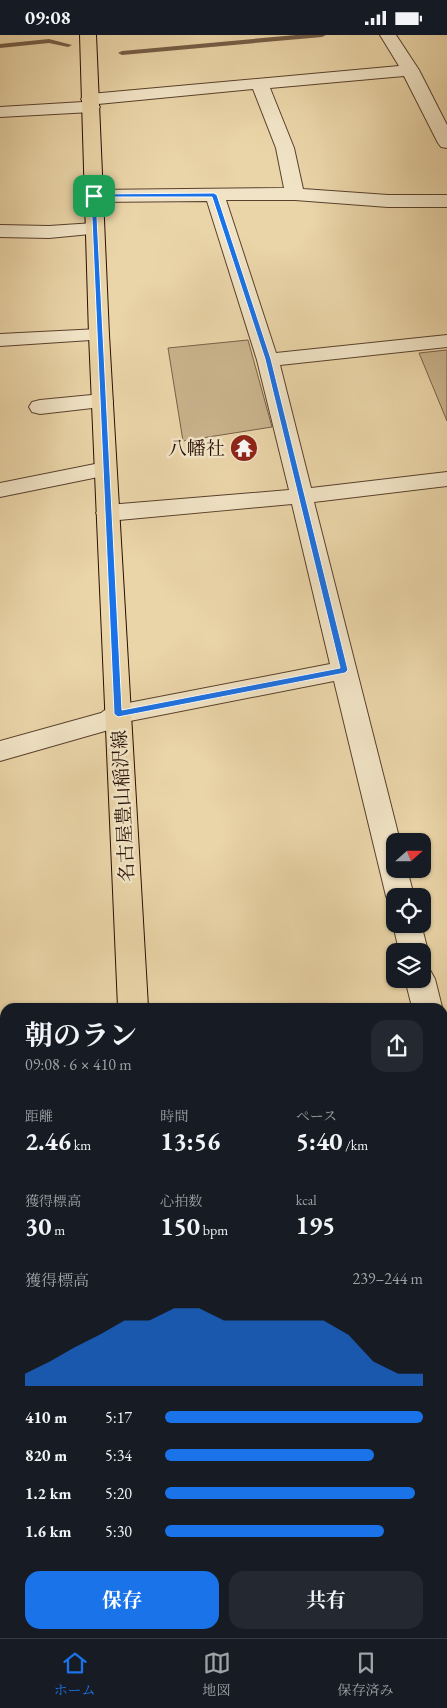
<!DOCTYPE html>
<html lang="ja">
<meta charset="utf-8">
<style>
body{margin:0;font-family:"EB Garamond","Noto Serif JP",serif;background:#242831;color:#f1f3f6;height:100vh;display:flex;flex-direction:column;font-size:19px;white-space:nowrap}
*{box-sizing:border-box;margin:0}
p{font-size:16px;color:#9ea1a6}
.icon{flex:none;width:28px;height:28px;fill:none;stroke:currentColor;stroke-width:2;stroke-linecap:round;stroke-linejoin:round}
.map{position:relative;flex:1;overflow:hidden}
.side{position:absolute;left:0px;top:968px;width:448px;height:636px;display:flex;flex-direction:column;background:#171b24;border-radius:15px 15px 0 0;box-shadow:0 1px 4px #0004}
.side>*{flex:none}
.needle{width:32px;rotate:69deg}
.tools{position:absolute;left:386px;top:798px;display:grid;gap:10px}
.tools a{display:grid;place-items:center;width:45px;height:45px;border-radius:10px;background:#171b24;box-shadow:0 1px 4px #0004;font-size:25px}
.pin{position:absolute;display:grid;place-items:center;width:42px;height:42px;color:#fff;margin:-21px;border-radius:10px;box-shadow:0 2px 8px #0006}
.round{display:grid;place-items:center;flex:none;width:52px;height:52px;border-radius:15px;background:#242831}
.headline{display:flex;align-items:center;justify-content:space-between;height:85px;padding:0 25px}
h1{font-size:28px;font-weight:700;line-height:38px}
.metrics{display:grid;grid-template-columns:repeat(3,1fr);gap:8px;height:85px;padding:5px 25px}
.metrics div{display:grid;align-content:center}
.metrics b{font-size:25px;font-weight:700}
.metrics small{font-size:14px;font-weight:400}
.metrics p{font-size:14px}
.chart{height:140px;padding:10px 25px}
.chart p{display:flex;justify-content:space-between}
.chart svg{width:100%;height:90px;margin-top:5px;fill:#1a73e8;opacity:.7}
.action{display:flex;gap:10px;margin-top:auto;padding:10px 25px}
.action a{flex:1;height:58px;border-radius:15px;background:#1a73e8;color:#fff;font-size:20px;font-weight:700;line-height:58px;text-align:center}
.action a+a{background:#242831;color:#f1f3f6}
ul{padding:0 25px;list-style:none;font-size:16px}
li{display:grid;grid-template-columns:80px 60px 1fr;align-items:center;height:38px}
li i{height:12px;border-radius:6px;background:#1a73e8}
.status{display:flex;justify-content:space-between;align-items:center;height:35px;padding:0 25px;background:#171b24;direction:ltr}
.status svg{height:14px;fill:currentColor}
.tabs{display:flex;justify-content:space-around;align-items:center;height:70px;border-top:1px solid #363941;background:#171b24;font-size:14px;color:#9ea1a6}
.tabs a{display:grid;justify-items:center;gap:2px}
.tabs .active{color:#1a73e8}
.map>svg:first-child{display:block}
.green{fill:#c9b38c;stroke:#796048}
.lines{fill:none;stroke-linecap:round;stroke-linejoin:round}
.stream{fill:#755d45;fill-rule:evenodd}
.minor-casing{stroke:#59402d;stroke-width:2}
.major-casing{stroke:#290e04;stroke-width:2}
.minor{fill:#f1e4c6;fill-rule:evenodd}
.major{fill:#ead5a8;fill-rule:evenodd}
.route{fill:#1a73e8;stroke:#fff;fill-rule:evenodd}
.labels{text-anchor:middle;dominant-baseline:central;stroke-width:5;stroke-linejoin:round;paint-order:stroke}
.poi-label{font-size:19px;fill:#290e04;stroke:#f1e4c6;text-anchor:end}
.street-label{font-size:19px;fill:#290e04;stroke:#f1e4c6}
</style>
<div class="status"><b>09:08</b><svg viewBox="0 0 49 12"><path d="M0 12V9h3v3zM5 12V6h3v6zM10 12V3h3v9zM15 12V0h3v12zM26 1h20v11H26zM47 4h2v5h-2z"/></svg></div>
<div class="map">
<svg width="447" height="1603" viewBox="0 0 447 1603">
<rect width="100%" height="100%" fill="#ead5a8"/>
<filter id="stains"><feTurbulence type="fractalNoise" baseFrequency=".004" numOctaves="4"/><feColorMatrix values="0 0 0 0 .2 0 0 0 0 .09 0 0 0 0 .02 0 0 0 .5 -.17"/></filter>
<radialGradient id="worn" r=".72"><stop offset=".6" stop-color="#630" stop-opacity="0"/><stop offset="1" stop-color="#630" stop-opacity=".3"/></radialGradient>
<!-- green -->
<path class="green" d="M248,305L272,392L183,406L168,313Z
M447,315V386L419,318Z"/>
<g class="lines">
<!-- stream -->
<path class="stream" d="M296,0H326L322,2L122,20L118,18L122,16Z
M49,4L72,10L68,12L49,8L0,13V9Z
M442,1039L447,1041V1063L442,1062Z
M5,1065V1077L0,1079V1067Z"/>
<defs>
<path id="minor" d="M380,0H396L419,35L447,90V113L441,112L438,108L404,41L270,53L294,113L303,154L388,160H447V172H388L295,165H226L276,318L447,300V312L280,330L311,453L447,437V451L314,467L400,806H395V834H407L414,861H395V871L390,869L386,861L334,646L125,687L119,692L0,726V706L101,678L109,672L118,670L330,629L292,469L108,486L100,483L96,478L100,473L108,470L289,455L257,325L207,166L93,167L86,165L84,161L86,157L93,155L284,153L276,113L253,54L98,69L100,72L97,76L91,77L0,82V72L83,67L81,64L84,60L90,59L399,31Z
M94,188L101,190L104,194L101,198L49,203L0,202V190L49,191Z
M99,294L106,296L109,300L106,304L0,311V299Z
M102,359L110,361L113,366L110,371L40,379L32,377L29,372L32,367L40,365Z
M105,427L113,429L116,434L113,439L0,462V448Z
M395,884V889H421L428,916L423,924L422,916H399L393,889Z
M422,933L430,935L435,944L442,972H412L405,944H422Z
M442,992L447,994V1022L442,1020Z
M442,1072L447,1074V1114L442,1112Z
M447,1427V1463L442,1464V1428Z
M5,1534V1572L0,1573V1535Z"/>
<path id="major" d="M80,0H96L109,300L148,972H118L89,300Z
M148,1599H186V1603H148Z"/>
</defs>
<!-- minor casing -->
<use href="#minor" class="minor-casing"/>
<!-- major casing -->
<use href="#major" class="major-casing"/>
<!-- minor -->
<use href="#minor" class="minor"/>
<!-- major -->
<use href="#major" class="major"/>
</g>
<!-- route -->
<path class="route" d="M214,158L217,160L271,324L348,635L345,638L118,682L114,679L91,161L94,159ZM96,162H212L265,324L340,633L122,675Z"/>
<!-- icons -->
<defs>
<symbol id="temple-disc" viewBox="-11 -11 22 22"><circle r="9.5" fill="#8f2418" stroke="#f1e4c6"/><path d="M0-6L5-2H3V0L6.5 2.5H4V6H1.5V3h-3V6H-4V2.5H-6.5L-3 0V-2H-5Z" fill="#fff"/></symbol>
</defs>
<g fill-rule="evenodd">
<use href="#temple-disc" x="228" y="397" width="32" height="32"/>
</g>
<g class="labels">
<!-- poi labels -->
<g class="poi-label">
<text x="225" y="413">八幡社</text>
</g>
<!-- street labels -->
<g class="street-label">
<text transform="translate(123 771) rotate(-93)">名古屋豊山稲沢線</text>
</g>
</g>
<rect width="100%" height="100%" filter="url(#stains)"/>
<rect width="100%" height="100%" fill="url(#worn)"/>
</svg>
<div class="tools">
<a><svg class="needle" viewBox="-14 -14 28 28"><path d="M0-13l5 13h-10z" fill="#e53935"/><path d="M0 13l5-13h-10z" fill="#9ea1a6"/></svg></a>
<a><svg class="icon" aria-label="locate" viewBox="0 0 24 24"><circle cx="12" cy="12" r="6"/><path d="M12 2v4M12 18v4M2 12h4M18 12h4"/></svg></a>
<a><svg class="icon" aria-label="layers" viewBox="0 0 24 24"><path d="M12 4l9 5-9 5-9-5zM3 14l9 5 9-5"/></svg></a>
</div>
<div class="pin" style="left:94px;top:161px;background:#1e9e55"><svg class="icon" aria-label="arrive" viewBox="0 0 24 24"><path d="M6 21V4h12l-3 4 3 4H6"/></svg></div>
<section class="side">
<div class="headline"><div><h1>朝のラン</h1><p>09:08 · 6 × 410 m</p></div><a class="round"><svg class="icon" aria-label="share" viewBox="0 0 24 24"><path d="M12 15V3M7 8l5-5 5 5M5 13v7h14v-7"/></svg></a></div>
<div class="metrics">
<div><p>距離</p><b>2.46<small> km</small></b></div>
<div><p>時間</p><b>13:56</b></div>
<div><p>ペース</p><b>5:40<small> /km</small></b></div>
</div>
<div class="metrics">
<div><p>獲得標高</p><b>30<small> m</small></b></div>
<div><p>心拍数</p><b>150<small> bpm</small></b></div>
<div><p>kcal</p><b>195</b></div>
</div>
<div class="chart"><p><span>獲得標高</span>239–244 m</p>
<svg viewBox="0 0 160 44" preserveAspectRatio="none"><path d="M0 44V38L10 32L20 25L30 19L40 12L50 12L60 6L70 6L80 12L90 12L100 12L110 12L120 12L130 19L140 32L150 38L160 38V44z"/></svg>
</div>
<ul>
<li><b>410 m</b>5:17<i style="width:100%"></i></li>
<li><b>820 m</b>5:34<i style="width:81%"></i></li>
<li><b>1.2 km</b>5:20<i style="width:97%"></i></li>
<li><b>1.6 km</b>5:30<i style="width:85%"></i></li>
</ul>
<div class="action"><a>保存</a><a>共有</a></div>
</section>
</div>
<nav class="tabs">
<a class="active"><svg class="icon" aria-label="home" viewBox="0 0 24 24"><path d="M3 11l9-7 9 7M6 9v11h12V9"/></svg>ホーム</a>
<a><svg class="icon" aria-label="map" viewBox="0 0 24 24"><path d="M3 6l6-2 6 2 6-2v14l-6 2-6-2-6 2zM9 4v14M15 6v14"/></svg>地図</a>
<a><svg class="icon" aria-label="saved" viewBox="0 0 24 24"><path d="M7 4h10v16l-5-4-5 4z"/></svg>保存済み</a>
</nav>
